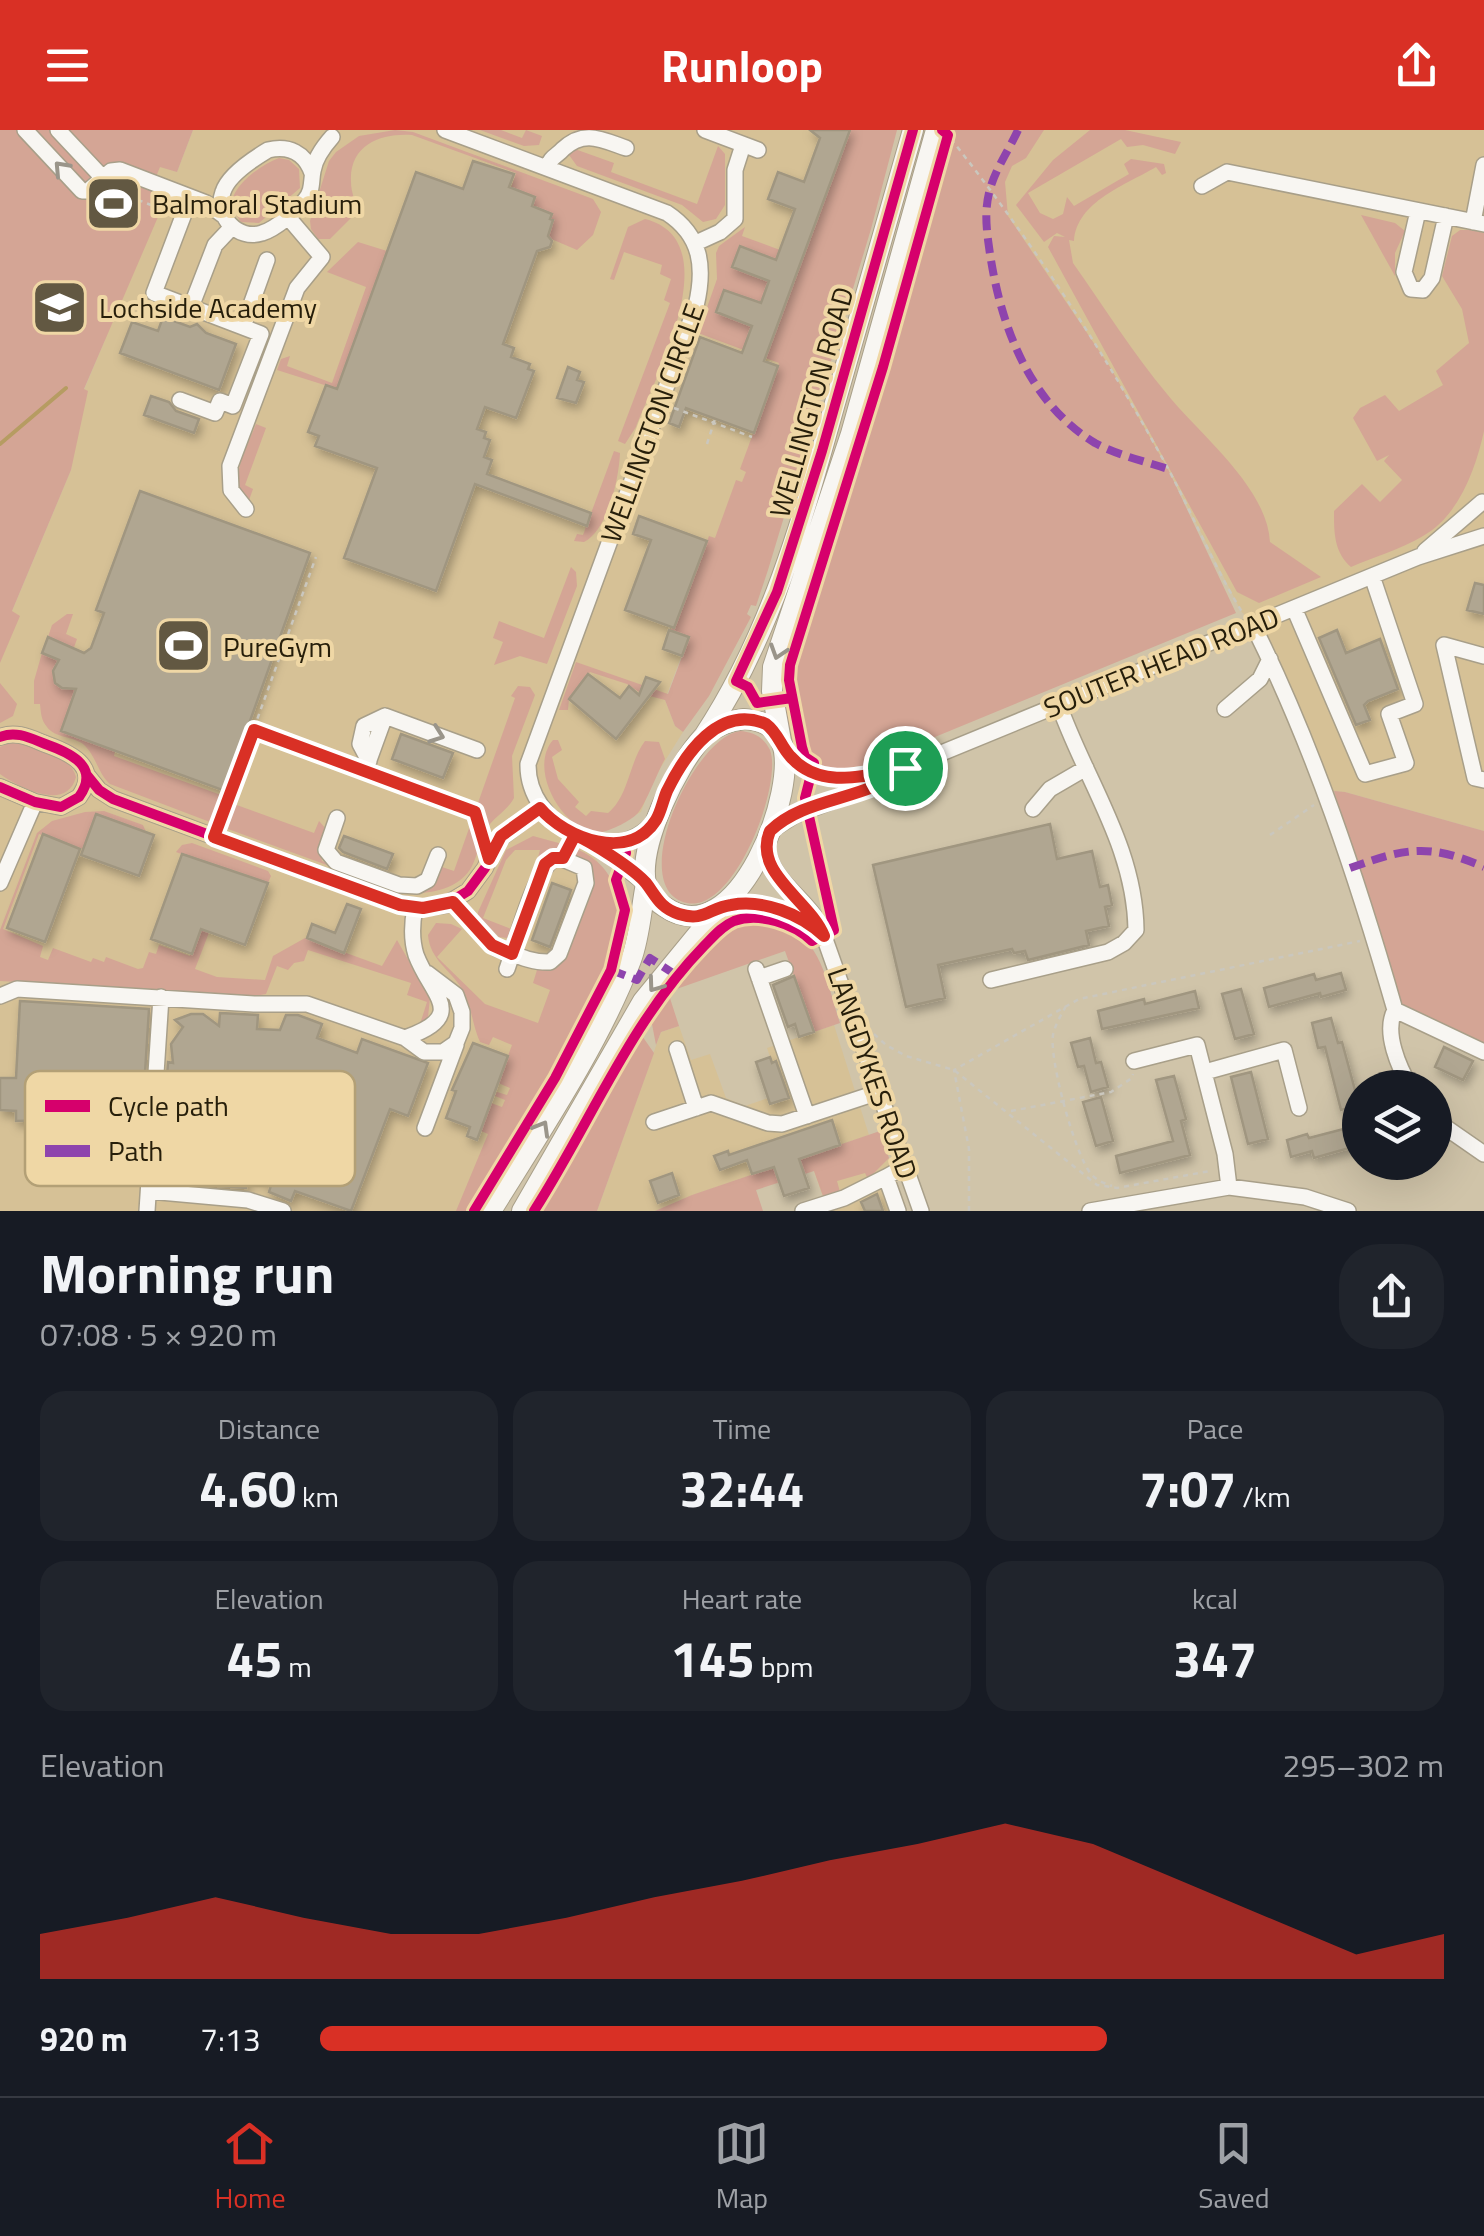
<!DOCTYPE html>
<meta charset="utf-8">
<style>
body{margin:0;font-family:"Titillium Web",sans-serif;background:#20242c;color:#f1f3f6;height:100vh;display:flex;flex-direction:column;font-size:38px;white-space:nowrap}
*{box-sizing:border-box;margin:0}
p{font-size:32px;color:#9ea1a6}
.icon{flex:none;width:55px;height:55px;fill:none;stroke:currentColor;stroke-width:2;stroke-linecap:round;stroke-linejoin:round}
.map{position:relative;height:1081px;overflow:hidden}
.details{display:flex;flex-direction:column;background:#171b24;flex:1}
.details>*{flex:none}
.buttons{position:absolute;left:1342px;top:940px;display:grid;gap:20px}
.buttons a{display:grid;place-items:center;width:110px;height:110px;border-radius:50%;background:#171b24;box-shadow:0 10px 40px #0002;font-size:50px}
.pin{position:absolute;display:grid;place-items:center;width:85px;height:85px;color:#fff;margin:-42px;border:5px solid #fff;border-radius:50%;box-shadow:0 2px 10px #0007}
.round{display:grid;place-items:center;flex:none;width:105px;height:105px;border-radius:40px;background:#20242c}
.headline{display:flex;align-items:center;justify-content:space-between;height:170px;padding:0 40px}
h1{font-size:55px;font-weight:700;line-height:75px}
.stats{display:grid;grid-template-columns:repeat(3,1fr);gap:15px;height:170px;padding:10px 40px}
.stats div{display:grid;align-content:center;border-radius:25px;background:#20242c;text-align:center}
.stats b{font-size:50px;font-weight:700}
.stats small{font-size:28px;font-weight:400}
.stats p{font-size:28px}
.chart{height:280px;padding:20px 40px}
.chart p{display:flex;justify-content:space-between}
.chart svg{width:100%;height:180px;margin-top:10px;fill:#d93025;opacity:.7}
ul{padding:0 40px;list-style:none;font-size:32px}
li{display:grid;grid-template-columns:160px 120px 1fr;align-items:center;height:75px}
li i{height:25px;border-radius:12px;background:#d93025}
header{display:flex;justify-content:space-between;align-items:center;height:130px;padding:0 40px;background:#d93025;color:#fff;font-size:45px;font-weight:700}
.tab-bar{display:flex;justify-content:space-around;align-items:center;height:140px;border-top:2px solid #363941;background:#171b24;font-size:28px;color:#9ea1a6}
.tab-bar a{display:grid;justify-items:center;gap:5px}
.tab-bar .current{color:#d93025}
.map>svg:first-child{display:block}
.built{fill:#d6c196}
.green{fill:#d4a595}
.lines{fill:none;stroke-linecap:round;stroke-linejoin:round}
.stream{stroke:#b69c62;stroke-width:4}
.building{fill:#b0a691;stroke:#a09680;stroke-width:2.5;filter:url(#shadow)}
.minor-casing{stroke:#a89f89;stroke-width:18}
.major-casing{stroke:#a89f89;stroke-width:22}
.path{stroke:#cac7be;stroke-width:2.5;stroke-dasharray:5 5;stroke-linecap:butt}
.minor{stroke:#f8f6f2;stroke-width:15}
.major{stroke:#f8f6f2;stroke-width:20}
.quiet{stroke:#8e44ad;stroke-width:8;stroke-dasharray:15 8;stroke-linecap:butt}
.cycleway-casing{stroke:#efd7a5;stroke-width:16}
.cycleway{stroke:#d6006c;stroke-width:10}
.oneway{stroke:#9a958a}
.route-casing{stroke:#fff;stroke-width:20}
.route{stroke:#d93025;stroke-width:12}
.labels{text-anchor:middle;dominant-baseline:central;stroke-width:8;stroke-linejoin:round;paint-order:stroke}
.poi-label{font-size:28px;fill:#261e0a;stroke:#efd7a5;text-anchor:start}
.street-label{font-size:28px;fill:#261e0a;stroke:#efd7a5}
.key{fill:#efd7a5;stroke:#b3a076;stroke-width:2.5}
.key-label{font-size:28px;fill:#261e0a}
</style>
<header><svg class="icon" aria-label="menu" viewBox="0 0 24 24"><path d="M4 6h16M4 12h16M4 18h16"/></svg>Runloop<svg class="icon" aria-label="share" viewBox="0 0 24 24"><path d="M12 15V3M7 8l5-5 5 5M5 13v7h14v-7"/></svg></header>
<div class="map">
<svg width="1484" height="1081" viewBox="0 0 1484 1081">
<defs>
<filter id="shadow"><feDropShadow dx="3" dy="5.5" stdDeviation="5" flood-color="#0004"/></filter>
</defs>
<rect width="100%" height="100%" fill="#d0c4a9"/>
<!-- built -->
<path class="built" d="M193,0H877L665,570L675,596L683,602L653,650L641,682L601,702L594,726L617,762L610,833L583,896L563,923L469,1081H0V510L71,340L84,260L105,210L0,5L150,60L160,36L177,42Z
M942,0H1484V701L1345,662L1324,661L1253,495L1241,481L1166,334Z
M834,895L869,1005L693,1065L655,1081H597L661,902L679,896L691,930L710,924L726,968L745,976L768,968L756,932L770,927L767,918Z
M885,1017L907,1081H828L814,1041Z"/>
<!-- green -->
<path class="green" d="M0,0H193L177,42L160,37L151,59L167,66L84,259L88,261L71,340L12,481L20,486L0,533Z
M395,0L413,2L593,69L601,82L593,105L577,120L542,105L549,101L553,91L550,89L551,84L532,76L535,67L511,58L516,43L412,5C382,3 349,14 351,52C351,64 357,72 355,84L330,109H318L311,99L310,91L329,31L336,22L359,6Z
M480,0H501L522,8L526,0L542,6L539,15L524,16Z
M849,0H897L871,99L768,440L756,476L751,475L747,484L751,487L709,566L683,602L675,596L665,570L642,564L627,554L590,542L569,569L568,580H559L576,532L668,564L689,508L669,500L674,497L709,406L715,408L736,350L742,352L746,342L740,339L779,233L698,203L717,149L716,123L719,116L745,97L742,106L780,120L776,130L739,116L732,137L769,151L761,173L724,160L716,182L752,196Z
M936,0H1044L1026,28L1012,36L1005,52L1008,86L1110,237L1168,339L1236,483L867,635L814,643L796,632L772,550Z
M1090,0H1125L1181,12L1175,24L1143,15L1127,17L1121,9L1028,63L1040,83L1053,89L1063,84L1067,67L1074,76L1129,44L1124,34L1131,29L1164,34L1166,43L1162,45L1156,37C1126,55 1077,71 1074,111L1069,110L1073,133C1104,177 1133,223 1167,264C1200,305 1267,357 1270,412L1321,447L1259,473L1237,462L1048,117L1054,106L1065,107L1057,103L1044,112L1016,75L1053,30Z
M718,16L725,24V75L716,89L703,92L682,75L577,36L569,25L572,18L614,33L611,42L697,74Z
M279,28L289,30L299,39L300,58L259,93L241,92L231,77C231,56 260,35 279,28Z
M1361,85L1395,93L1405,101L1395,123V146Z
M645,89C730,110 654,250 636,297L625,314L618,311L670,173L664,170L671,149L660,144L662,135L624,122L614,150L610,149L628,97Z
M1470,100L1484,103V301C1476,338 1459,386 1423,406C1401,419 1374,427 1351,437C1334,422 1334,403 1334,381L1362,354L1380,372L1402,350L1384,331L1389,325L1377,331L1353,288L1360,278L1385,265L1399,281L1443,255L1436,241L1469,213L1462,179L1442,146L1452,106L1460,100Z
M358,112L387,121L337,259L277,240L281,229L290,226L287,236L332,253L366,157L327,142Z
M256,294L266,298L245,355L253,359L248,373C227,348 245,322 256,294Z
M614,321L620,323C619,348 608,400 584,412L574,411L577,404L583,405Z
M571,437L576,442L577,456L547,534L520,526L494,535L503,512L493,508L499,491L544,508Z
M67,484H73L66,504L77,509L69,531L84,537L61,601L115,621L114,626L221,665L210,692L110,654C98,644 96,625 83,614C72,606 55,608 47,597C41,590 41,583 40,574H34V551L42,523L52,527L58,512L48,507L52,495Z
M0,553L17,574L13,586L0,593Z
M518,556L530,557L535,565L512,626L514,668C507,681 494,687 487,698C480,710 478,724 472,736C460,760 425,766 401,762L228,699L234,674L314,703L319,691L326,699L320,720L322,731L402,760L439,736L454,741L515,568L511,566Z
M740,601C753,602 764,607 770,620C783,653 735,783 687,773C624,759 693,607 740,601Z
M553,610H558L562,620L552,627L558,649L579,672L575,677L586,686L591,681L608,683C629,666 629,632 645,611L659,612L665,629C658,641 644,678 637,684C630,691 612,700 602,702C567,707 526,641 553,610Z
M8,613C30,613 70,623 76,647C67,682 20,658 0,644V617Z
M1334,661L1345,662L1484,701V916L1402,878Z
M104,681L143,695L146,702L97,684L83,719L39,704L3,799L43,816L40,827L48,830L53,818L91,832L93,828L104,832L106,827L138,839L143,838L149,822L156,824L159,815L190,826L223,740L176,722L182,715L192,713L268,741L271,746L268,753L233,740L195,839L217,847L265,850L273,826L305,808L382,836L397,810L430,868L428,887L420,894L427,872L407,865L411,853L308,820L304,831L294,833L288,840L277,836L266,864L255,866L0,851V800L37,703L52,691L85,682Z
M533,706L566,715V719L546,725L539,736L536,735L540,720H515L506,730L483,788L511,799L507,808L499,807L478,786V782L506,720Z
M574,718C593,725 610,740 616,761C623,783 607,840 598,861L469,1081H456L488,1004L481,1001L491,973L502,977L505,970L495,966L497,962L507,965L510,958L498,953L512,915L493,907L489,915L480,912C472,894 472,877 462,859C450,839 430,830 428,805L436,793L451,794L462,799L437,827L485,874L538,893L550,860L533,853L537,840L545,839C563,817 606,763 589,734L572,725Z
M745,793C761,794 779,794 793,801C823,816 830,864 840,893L814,902L785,821L668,862L679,896L661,902L656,915L651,889C665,858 713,801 745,793Z
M640,903L654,923L597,1081H537Z
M880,1001L889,1028L868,1049L865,1043L837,1051L840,1062L823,1066L814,1041L756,1060L763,1081H655L692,1065Z"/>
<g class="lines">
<!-- stream -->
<path class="stream" d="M0,314L66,258"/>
</g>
<!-- building -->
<path class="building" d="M810,0H850L764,231L778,236L754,303L686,278L679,297L669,293L700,207L742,223L752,196L716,182L724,160L761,173L769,151L732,137L740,116L776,130L795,79L768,69L778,42L804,52L820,8Z
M473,31L514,44L509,57L535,67L532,76L552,84L550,89L553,90L548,106L552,111L550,117L537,121L503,214L514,218L511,227L530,234L528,239L534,241L516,288L485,277L477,299L486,302L484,308L490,310L484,327L492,330L487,344L591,383L587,396L475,354L436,461L344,428L377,338L315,316L319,306L308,302L326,255L337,259L416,42L463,59Z
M163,187L190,197L197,194L206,203L236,214L219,260L120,223L132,192L158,201Z
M568,237L580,242L577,250L584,252L576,273L557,268Z
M151,266L169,272L176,281L199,289L194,303L144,285Z
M140,361L310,423L225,661L61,601L76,559L62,558L55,553L53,541L59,530L42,523L48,507L84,523L91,518L104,483L96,480Z
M639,386L707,411L674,498L625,480L651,410L633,404Z
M1475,453L1484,455V484L1467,480Z
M669,500L689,507L682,526L663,519Z
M1337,500L1346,523L1380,509L1398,559L1368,571L1364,575L1370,590L1356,595L1319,508Z
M588,544L620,568L629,556L639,565L646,547L660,552L616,609L569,569Z
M401,604L453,623L443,648L392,629Z
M96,684L154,705L139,746L81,725Z
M1050,694L1057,729L1092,721L1100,757L1108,755L1112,775L1105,777L1109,796L1086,801L1089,815L1028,830L1025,821L1014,823L1012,819L938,835L945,868L906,877L873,735Z
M43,704L80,719L45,812L7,798Z
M344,706L393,724L387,739L343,722L339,718Z
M182,724L268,753L245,815L201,799L192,824L151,809Z
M552,753L571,760L550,817L532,810Z
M347,774L361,779L344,823L307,808L312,794L335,803Z
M1341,843L1346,860L1321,867L1320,863L1269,877L1264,858L1314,844L1316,850Z
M794,846L814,902L799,907L795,894L788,897L773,855Z
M1241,859L1254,904L1235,909L1222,864Z
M1195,861L1199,878L1102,899L1098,881L1144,869L1145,874Z
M20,871L149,879L140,1023L78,1020L79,1008L50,1007L51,990L16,991V981L0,980V948H16Z
M220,883L258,885L257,899L280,900L286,885H298L322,894L317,908L357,923L362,909L428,933L408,986L390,979L351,1081L295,1061L291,1071L269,1062L272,1052L247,1045L246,1058L207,1055L208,1040L161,1037L164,992L172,986L165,980L168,932L173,933L171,914L183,897L175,890L191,884H203L219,896Z
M1331,888L1338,913L1342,912L1359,975L1341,980L1325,917L1318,918L1312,893Z
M1090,908L1096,933L1101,932L1108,957L1091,962L1084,936L1078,937L1071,913Z
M473,913L508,926L477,1010L467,1006L470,997L446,988L456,961L452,960Z
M1444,917L1473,931L1463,950L1435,937Z
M770,927L772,933L776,931L789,968L770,974L756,932Z
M1251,942L1268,1009L1248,1014L1231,947Z
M1174,946L1186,989L1181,991L1190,1025L1120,1043L1116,1026L1173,1011L1156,950Z
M1101,967L1113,1011L1096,1016L1083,972Z
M832,990L840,1015L799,1029L809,1058L784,1066L774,1037L752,1044L747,1030L720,1040L714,1026L728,1021L729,1025Z
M1355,996L1360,1015L1314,1028L1312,1021L1291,1027L1287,1010L1307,1004L1309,1008Z
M672,1043L679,1065L658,1073L650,1051Z
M877,1064L883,1081H865L861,1072Z"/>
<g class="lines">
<defs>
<path id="minor" d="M25,0L82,61H88L103,48L58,0
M445,0L667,83C702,106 705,138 696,176L528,634C527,695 611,743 655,691
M705,0L758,20
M547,38C551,26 556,27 563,19C584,0 600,9 626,18
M312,43C305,23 289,15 268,20C253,29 228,45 223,62C214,86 238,111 262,103C276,99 296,81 305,70C313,61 311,51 313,41C315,28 324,16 332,7
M103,48L111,41L120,40L206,73L224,86
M1202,56L1227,42L1484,94
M1418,81L1404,142L1411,159L1423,160L1432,148L1446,86
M1473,92L1484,35
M696,113L720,102L735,89V40L743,15
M191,177L215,115L232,97
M243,197L267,130
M180,270L215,283L220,271L233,276L261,204L154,163L185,81
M246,379L231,360L230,336L297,158L322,127L287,86
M1425,421L1482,372
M1294,478L1365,644L1406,633L1389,584L1415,574L1372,446
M1253,495C1314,618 1357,748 1395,880L1484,922
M1484,526L1444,515L1475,648L1484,650
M1225,579L1260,549L1270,529
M0,607C17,600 32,609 48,615C73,624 100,638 79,667L61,677L35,672L0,657
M783,617C811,662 863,646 905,638L1418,427L1484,406
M369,631L360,614L364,596L385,586
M365,641L385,586L477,620
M86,644L99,660L113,669L387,771L423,778L445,775L468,761L485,738L498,710L540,678
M1033,679L1050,659L1086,638
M337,688L326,720L336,732L399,755L417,756L428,750L438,725
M770,701L795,685L890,649
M766,711C768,751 803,764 820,795L921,1081
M593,712L646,754
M0,753L35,672
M453,771L496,818C513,824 532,833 550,832L559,824L586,753L584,738L558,727C535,734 516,814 507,839
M720,778C753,767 797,780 821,803
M756,839L807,986
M759,848L785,839
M991,850L1108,822L1124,813L1136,800C1135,717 1086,651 1059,575
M0,866L17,859L254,874H307L405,908L424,922H443L456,913L462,898V882L456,865L427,843
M1395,880C1383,902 1399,938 1411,958
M405,908C469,885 432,867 416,825C411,809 412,793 415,778
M677,919L696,978
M1134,931L1197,915L1225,1024L1229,1057
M1205,942L1284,920L1299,978
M1435,990L1484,1024
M654,992L711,973L768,993L782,994L879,962
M425,998L456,915
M895,1042L886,1047L898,1081
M149,1061L248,1070L283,1081
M147,1081L161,867
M803,1081L844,1068L886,1047
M1090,1081L1229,1057L1305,1067L1348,1081"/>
<path id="major" d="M744,589C760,590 774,595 781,611C801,656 737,827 665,777C657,772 648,764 646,754C638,715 677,635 703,607C714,596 729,591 744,589Z
M704,606C771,505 803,388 835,273C861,182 887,91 913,0
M781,611L772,561L773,537L851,304L936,0
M491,1081C538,1005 600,913 631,830C640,806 641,779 646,754
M522,1081L643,871L716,782"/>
</defs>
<!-- minor casing -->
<use href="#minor" class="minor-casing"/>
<!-- major casing -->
<use href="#major" class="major-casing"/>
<!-- path -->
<path class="path" d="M951,9C1031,110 1103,220 1165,333C1192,382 1213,435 1242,482
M87,78L96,81L117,62L159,78L161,71
M674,278L752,307
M707,314L715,289
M248,597L351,636
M377,646L475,682L483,708
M220,692L316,427
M1270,705L1314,675
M1066,876C1061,885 1055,895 1053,905C1049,929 1075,1025 1091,1044C1097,1051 1104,1053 1112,1056
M874,904L886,915L906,926L954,940L1097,1055L1117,1058L1210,1041
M1011,981L1111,962L1132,948L1133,944
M969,1081V1019L954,940L1079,869L1360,811"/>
<!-- minor -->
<use href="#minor" class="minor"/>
<!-- major -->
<use href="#major" class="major"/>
<!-- quiet -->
<path class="quiet" d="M1018,0C1009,20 994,41 989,63C984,84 987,103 990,124C1001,196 1029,273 1095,313C1117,325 1144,331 1168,339
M1350,738C1406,718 1428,713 1484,737
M611,840L637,850L650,828L676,845"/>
<defs>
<path id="cycleway" d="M792,568L757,573L748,557L736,551L777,462L822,321L913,0
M0,607C17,600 32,609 48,615C73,624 100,638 79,667L61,677L35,672L0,657
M86,644L99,660L113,669L387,771L423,778L445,775L468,761L485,738L498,710L540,678L558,695L593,712L622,735
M474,1081L555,948L611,840L625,780L616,750L626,723L623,711
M534,1081C591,992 630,892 704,816C713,807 722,796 734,791C760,782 794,794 812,811L834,800L805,668L814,633L805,627L802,617L789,550L790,535L883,237L948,5L942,0"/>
</defs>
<!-- cycleway casing -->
<use href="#cycleway" class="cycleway-casing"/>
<!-- cycleway -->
<use href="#cycleway" class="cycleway"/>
</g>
<!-- one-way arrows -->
<defs><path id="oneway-chevron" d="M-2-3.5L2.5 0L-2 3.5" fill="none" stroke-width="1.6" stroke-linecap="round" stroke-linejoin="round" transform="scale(2.5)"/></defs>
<g class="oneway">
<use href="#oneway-chevron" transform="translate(61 38) rotate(-133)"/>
<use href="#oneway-chevron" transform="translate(778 522) rotate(108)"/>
<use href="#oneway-chevron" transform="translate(437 605) rotate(20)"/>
<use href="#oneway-chevron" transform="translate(655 855) rotate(126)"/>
<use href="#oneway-chevron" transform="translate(542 998) rotate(-60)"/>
</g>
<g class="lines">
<defs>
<path id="route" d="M905,638C867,645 820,661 790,626C780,615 778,603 766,594C719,574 685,624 667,661C663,670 661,682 656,690C629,733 565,708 540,678L501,706L489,729L475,682L254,600L214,707L400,775L423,778L453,772L492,815L512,824L545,734L553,728H563L575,705C592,712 634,739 646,753C656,766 660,778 679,784C704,792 709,778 731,775C763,769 801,784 824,806C810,770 752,743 770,701C806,666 867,671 905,638"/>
</defs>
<!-- route casing -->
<use href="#route" class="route-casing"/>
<!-- route -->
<use href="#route" class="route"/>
</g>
<!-- icons -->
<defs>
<symbol id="stadium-square" viewBox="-11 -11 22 22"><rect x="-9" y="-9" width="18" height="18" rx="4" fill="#625842" stroke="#efd7a5"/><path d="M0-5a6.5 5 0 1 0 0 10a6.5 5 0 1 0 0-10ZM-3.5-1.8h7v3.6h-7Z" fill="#fff"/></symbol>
<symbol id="school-square" viewBox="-11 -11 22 22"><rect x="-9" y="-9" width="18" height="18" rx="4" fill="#625842" stroke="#efd7a5"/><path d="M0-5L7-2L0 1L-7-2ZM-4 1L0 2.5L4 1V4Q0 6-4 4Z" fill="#fff"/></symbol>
</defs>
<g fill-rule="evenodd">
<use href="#stadium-square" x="82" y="42" width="63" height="63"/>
<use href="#school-square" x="28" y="146" width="63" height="63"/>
<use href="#stadium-square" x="152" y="484" width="63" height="63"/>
</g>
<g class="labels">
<!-- poi labels -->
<g class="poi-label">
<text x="152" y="73">Balmoral Stadium</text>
<text x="99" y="177">Lochside Academy</text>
<text x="223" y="516">PureGym</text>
</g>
<!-- street labels -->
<g class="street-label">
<text transform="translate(811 272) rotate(-74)">WELLINGTON ROAD</text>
<text transform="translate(652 293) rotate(-70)">WELLINGTON CIRCLE</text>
<text transform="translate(1161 532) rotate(-22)">SOUTER HEAD ROAD</text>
<text transform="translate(873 943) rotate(71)">LANGDYKES ROAD</text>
</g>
</g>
<!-- legend -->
<rect x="25" y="941" width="330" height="115" rx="15" class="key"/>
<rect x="45" y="970" width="45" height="12" fill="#d6006c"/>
<rect x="45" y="1015" width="45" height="12" fill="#8e44ad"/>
<g class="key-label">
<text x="108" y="986">Cycle path</text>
<text x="108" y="1031">Path</text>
</g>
</svg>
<div class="buttons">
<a><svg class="icon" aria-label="layers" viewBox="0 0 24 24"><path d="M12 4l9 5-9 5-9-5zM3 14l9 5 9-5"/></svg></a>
</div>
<div class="pin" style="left:905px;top:638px;background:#1e9e55"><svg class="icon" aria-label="arrive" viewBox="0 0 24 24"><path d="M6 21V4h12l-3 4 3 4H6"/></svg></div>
</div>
<section class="details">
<div class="headline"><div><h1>Morning run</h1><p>07:08 · 5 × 920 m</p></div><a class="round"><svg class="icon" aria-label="share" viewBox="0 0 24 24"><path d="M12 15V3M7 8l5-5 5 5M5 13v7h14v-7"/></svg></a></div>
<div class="stats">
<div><p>Distance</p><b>4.60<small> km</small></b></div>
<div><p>Time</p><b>32:44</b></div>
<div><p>Pace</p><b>7:07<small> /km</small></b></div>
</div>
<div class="stats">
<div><p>Elevation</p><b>45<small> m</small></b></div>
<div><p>Heart rate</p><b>145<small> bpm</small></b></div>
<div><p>kcal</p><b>347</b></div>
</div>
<div class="chart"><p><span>Elevation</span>295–302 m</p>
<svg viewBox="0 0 160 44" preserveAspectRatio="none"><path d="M0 44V33L10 29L20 24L30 29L40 33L50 33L60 29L70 24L80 20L90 15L100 11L110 6L120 11L130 20L140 29L150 38L160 33V44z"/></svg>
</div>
<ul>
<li><b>920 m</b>7:13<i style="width:70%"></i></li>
</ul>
</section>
<nav class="tab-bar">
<a class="current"><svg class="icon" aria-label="home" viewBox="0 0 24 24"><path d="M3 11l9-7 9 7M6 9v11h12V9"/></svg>Home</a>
<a><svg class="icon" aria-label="map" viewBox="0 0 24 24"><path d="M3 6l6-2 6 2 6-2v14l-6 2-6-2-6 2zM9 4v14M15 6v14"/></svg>Map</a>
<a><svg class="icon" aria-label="saved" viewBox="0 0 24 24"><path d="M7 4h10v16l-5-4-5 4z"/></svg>Saved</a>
</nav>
